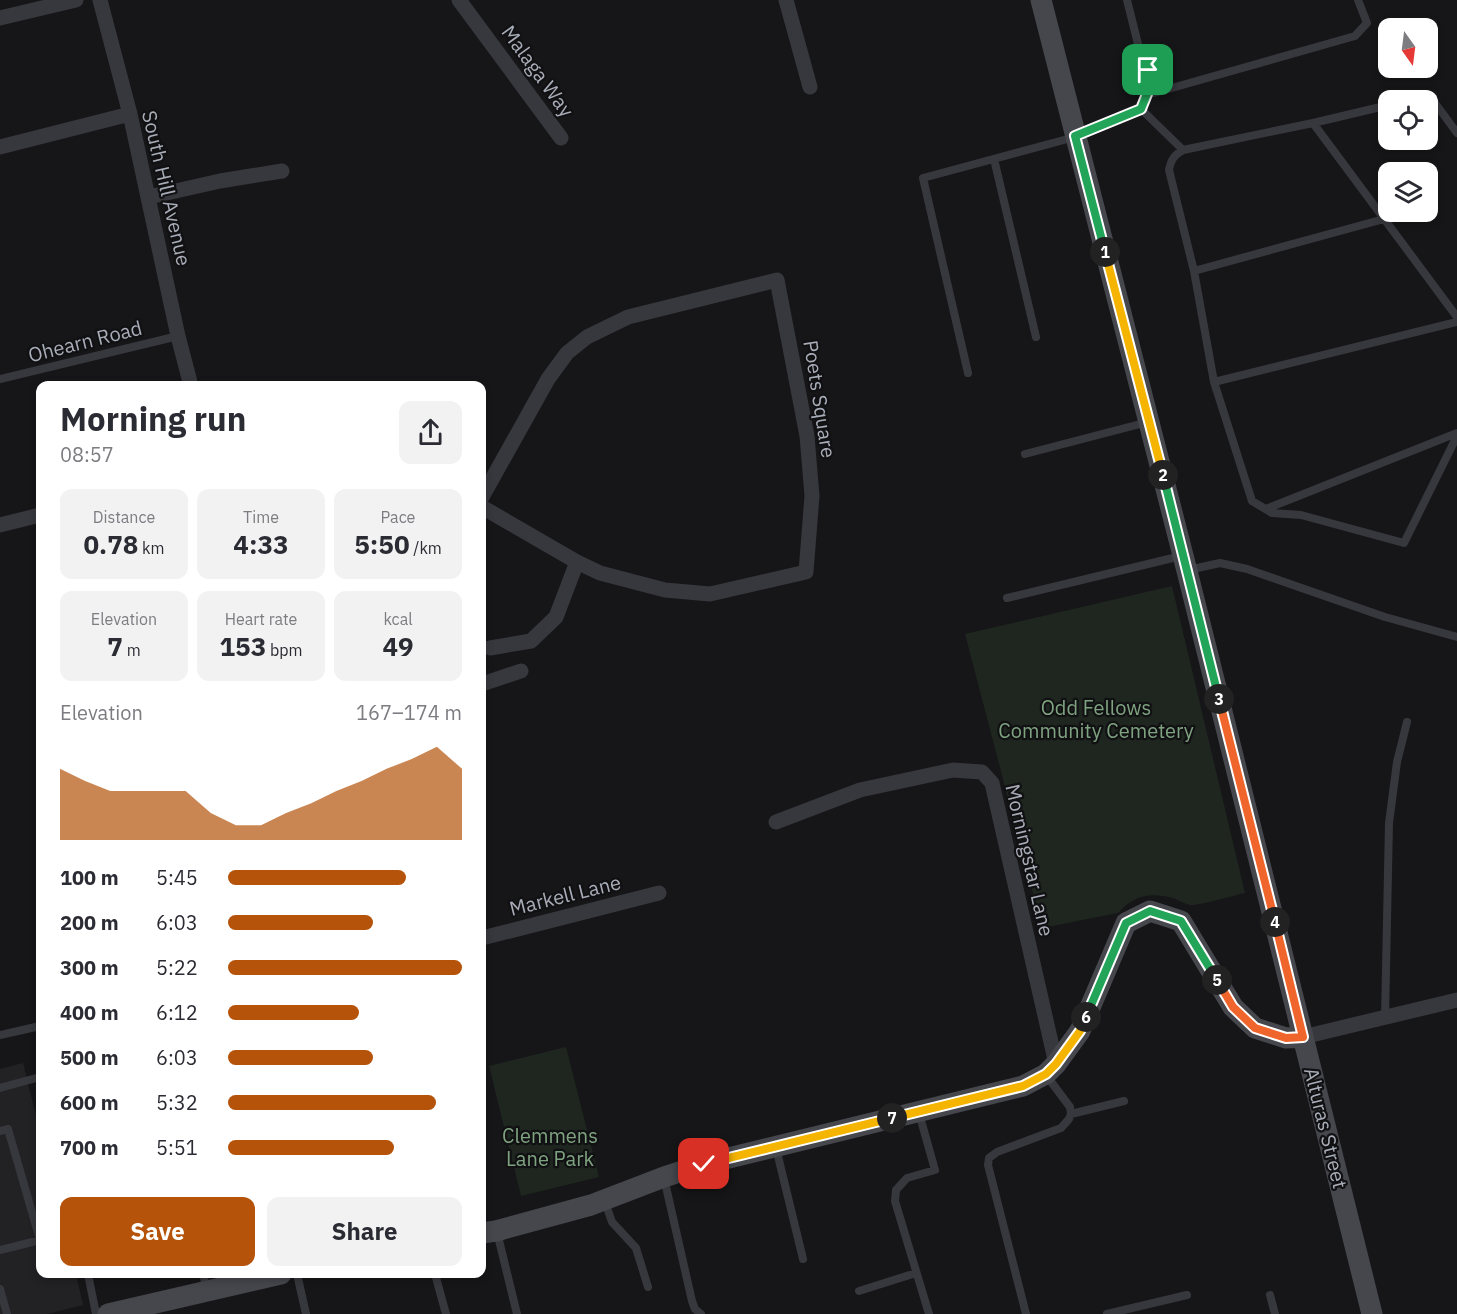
<!DOCTYPE html>
<meta charset="utf-8">
<style>
body{margin:0;font-family:"IBM Plex Sans",sans-serif;background:#f2f2f3;color:#2b2b33;height:100vh;display:flex;flex-direction:column;font-size:22px;white-space:nowrap}
*{box-sizing:border-box;margin:0}
p{font-size:20px;color:#7c7c81}
.icon{flex:none;width:33px;height:33px;fill:none;stroke:currentColor;stroke-width:2;stroke-linecap:round;stroke-linejoin:round}
.map{position:relative;flex:1;overflow:hidden}
.drawer{position:absolute;left:36px;top:381px;width:450px;height:897px;display:flex;flex-direction:column;background:#fff;border-radius:12px;box-shadow:0 3px 9px #0003}
.drawer>*{flex:none}
.needle{width:39px;rotate:166deg}
.fabs{position:absolute;left:1378px;top:18px;display:grid;gap:12px}
.fabs a{display:grid;place-items:center;width:60px;height:60px;border-radius:12px;background:#fff;box-shadow:0 3px 9px #0003;font-size:30px}
.pin{position:absolute;display:grid;place-items:center;width:51px;height:51px;color:#fff;margin:-26px;border-radius:12px;box-shadow:0 3px 9px #0006}
.km{position:absolute;width:30px;height:30px;margin:-15px;border-radius:50%;background:#222;color:#fff;font-size:16px;line-height:30px;text-align:center}
.round{display:grid;place-items:center;flex:none;width:63px;height:63px;border-radius:12px;background:#f2f2f3}
.head{display:flex;align-items:center;justify-content:space-between;height:102px;padding:0 24px}
h1{font-size:33px;font-weight:800;line-height:45px}
.stats{display:grid;grid-template-columns:repeat(3,1fr);gap:9px;height:102px;padding:6px 24px}
.stats div{display:grid;align-content:center;border-radius:12px;background:#f2f2f3;text-align:center}
.stats b{font-size:26px;font-weight:800}
.stats small{font-size:16px;font-weight:400}
.stats p{font-size:16px}
.chart{height:168px;padding:12px 24px}
.chart p{display:flex;justify-content:space-between}
.chart svg{width:100%;height:108px;margin-top:6px;fill:#b45309;opacity:.7}
.button{display:flex;gap:12px;margin-top:auto;padding:12px 24px}
.button a{flex:1;height:69px;border-radius:12px;background:#b45309;color:#fff;font-size:24px;font-weight:800;line-height:69px;text-align:center}
.button a+a{background:#f2f2f3;color:#2b2b33}
ul{padding:0 24px;list-style:none;font-size:20px}
li{display:grid;grid-template-columns:96px 72px 1fr;align-items:center;height:45px}
li i{height:15px;border-radius:8px;background:#b45309}
.map>svg:first-child{display:block}
.built{fill:#222225}
.green{fill:#1e261f}
.lines{fill:none;stroke-linecap:round;stroke-linejoin:round}
.lane{stroke:#37383d;stroke-width:8}
.street{stroke:#37383d;stroke-width:15}
.secondary{stroke:#45474d;stroke-width:21}
.split-1-casing{stroke:#fff;stroke-width:12}
.split-2-casing{stroke:#fff;stroke-width:12}
.split-3-casing{stroke:#fff;stroke-width:12}
.split-4-casing{stroke:#fff;stroke-width:12}
.split-5-casing{stroke:#fff;stroke-width:12}
.split-6-casing{stroke:#fff;stroke-width:12}
.split-7-casing{stroke:#fff;stroke-width:12}
.split-8-casing{stroke:#fff;stroke-width:12}
.split-1{stroke:#22a559;stroke-width:8}
.split-2{stroke:#f5b400;stroke-width:8}
.split-3{stroke:#22a559;stroke-width:8}
.split-4{stroke:#f0652b;stroke-width:8}
.split-5{stroke:#f0652b;stroke-width:8}
.split-6{stroke:#22a559;stroke-width:8}
.split-7{stroke:#f5b400;stroke-width:8}
.split-8{stroke:#f5b400;stroke-width:8}
.labels{text-anchor:middle;dominant-baseline:central;stroke-width:4.5;stroke-linejoin:round;paint-order:stroke}
.street-label{font-size:20px;fill:#a8adb8;stroke:#111113}
.park-label{font-size:20px;fill:#7fa381;stroke:#111113}
</style>
<div class="map">
<svg width="1457" height="1314" viewBox="0 0 1457 1314">
<rect width="100%" height="100%" fill="#161618"/>
<!-- built -->
<path class="built" d="M23,1063L40,1132V1274H76L83,1305L47,1314H0V1069Z"/>
<!-- green -->
<path class="green" d="M1172,586L1245,893C1235,895 1198,906 1190,905C1185,904 1178,900 1173,898C1150,892 1134,895 1118,913L1042,928L965,634Z
M566,1047L599,1177L521,1196L489,1066Z"/>
<g class="lines">
<!-- lane -->
<path class="lane" d="M1127,0L1141,56L1148,70L1147,95
M1408,100L1421,97L1432,99L1457,133
M1389,105L1313,123L1183,150C1174,155 1171,160 1169,170L1194,271L1214,382L1252,501L1272,513L1301,515L1404,543L1457,436
M1141,109L1183,150
M1313,123L1457,317
M994,159L1036,337
M1194,271L1384,219
M968,373L923,178L1075,137L1141,109L1147,95L1355,36L1367,23L1358,0
M0,379L178,336
M1214,382L1457,322
M1025,454L1148,422
M1266,509L1457,433
M1188,570L1220,563L1247,569L1385,617L1457,637
M1007,598L1181,556
M1385,1018L1389,823L1397,762L1407,722
M0,1035L40,1026
M0,1088L40,1077
M919,1113L935,1170L907,1178L896,1190L895,1201L929,1314
M1071,1114L1124,1101
M0,1131L8,1129L40,1240L0,1250
M776,1148L803,1259
M664,1178L692,1301L695,1309L701,1314
M605,1202L612,1222L636,1248L648,1287
M497,1232L517,1314
M88,1274L96,1314
M203,1274L207,1289
M297,1274L306,1314
M435,1274L446,1314
M0,1289L7,1314
M859,1291L916,1273
M1270,1295L1275,1314
M1026,1314L988,1165L989,1158L997,1152L1061,1128L1069,1119L1071,1114L1070,1107L1046,1075
M1107,1314L1187,1295"/>
<!-- street -->
<path class="street" d="M100,0L130,114L178,336L191,386
M459,0L561,138
M786,0L810,87
M0,18L76,0
M0,147L130,114
M149,197L220,181L282,171
M482,497L548,379L567,353L587,337L628,317L777,280L807,436L812,496L806,572L710,594L665,590L600,573L577,562L482,507
M0,525L40,515
M490,648L531,641L556,617L577,562
M482,684L521,671
M776,822L860,790L953,770L982,772L992,783L1056,1064
M482,938L659,893
M1303,1037L1457,1000"/>
<!-- secondary -->
<path class="secondary" d="M1041,0L1187,571L1372,1314
M482,1233L496,1231L591,1205L664,1177L704,1164L1023,1086L1046,1074L1056,1064L1080,1031L1126,923L1150,911L1181,921L1233,1007L1255,1028L1286,1038L1303,1037
M108,1314L281,1274"/>
</g>
<g class="lines">
<defs>
<path id="split-1" d="M1105,252L1075,136L1141,109L1147,94L1148,70"/>
<path id="split-2" d="M1105,252L1163,475"/>
<path id="split-3" d="M1163,475L1219,699"/>
<path id="split-4" d="M1219,699L1275,922"/>
<path id="split-5" d="M1217,980L1233,1007L1255,1028L1286,1038L1303,1037L1275,922"/>
<path id="split-6" d="M1086,1017L1126,923L1150,911L1181,921L1217,980"/>
<path id="split-7" d="M892,1118L1023,1086L1046,1074L1056,1064L1080,1031L1086,1017"/>
<path id="split-8" d="M704,1164L892,1118"/>
</defs>
<!-- split-1 casing -->
<use href="#split-1" class="split-1-casing"/>
<!-- split-2 casing -->
<use href="#split-2" class="split-2-casing"/>
<!-- split-3 casing -->
<use href="#split-3" class="split-3-casing"/>
<!-- split-4 casing -->
<use href="#split-4" class="split-4-casing"/>
<!-- split-5 casing -->
<use href="#split-5" class="split-5-casing"/>
<!-- split-6 casing -->
<use href="#split-6" class="split-6-casing"/>
<!-- split-7 casing -->
<use href="#split-7" class="split-7-casing"/>
<!-- split-8 casing -->
<use href="#split-8" class="split-8-casing"/>
<!-- split-1 -->
<use href="#split-1" class="split-1"/>
<!-- split-2 -->
<use href="#split-2" class="split-2"/>
<!-- split-3 -->
<use href="#split-3" class="split-3"/>
<!-- split-4 -->
<use href="#split-4" class="split-4"/>
<!-- split-5 -->
<use href="#split-5" class="split-5"/>
<!-- split-6 -->
<use href="#split-6" class="split-6"/>
<!-- split-7 -->
<use href="#split-7" class="split-7"/>
<!-- split-8 -->
<use href="#split-8" class="split-8"/>
</g>
<g class="labels">
<!-- street labels -->
<g class="street-label">
<text transform="translate(538 71) rotate(54)">Malaga Way</text>
<text transform="translate(167 188) rotate(77)">South Hill Avenue</text>
<text transform="translate(85 341) rotate(-14)">Ohearn Road</text>
<text transform="translate(820 399) rotate(81)">Poets Square</text>
<text transform="translate(1030 860) rotate(77)">Morningstar Lane</text>
<text transform="translate(565 895) rotate(-14)">Markell Lane</text>
<text transform="translate(1326 1128) rotate(76)">Alturas Street</text>
</g>
<!-- park labels -->
<g class="park-label">
<text x="1096" y="707">Odd Fellows<tspan x="1096" dy="23">Community Cemetery</tspan></text>
<text x="550" y="1135">Clemmens<tspan x="550" dy="23">Lane Park</tspan></text>
</g>
</g>
</svg>
<div class="fabs">
<a><svg class="needle" viewBox="-14 -14 28 28"><path d="M0-13l5 13h-10z" fill="#e53935"/><path d="M0 13l5-13h-10z" fill="#7c7c81"/></svg></a>
<a><svg class="icon" aria-label="locate" viewBox="0 0 24 24"><circle cx="12" cy="12" r="6"/><path d="M12 2v4M12 18v4M2 12h4M18 12h4"/></svg></a>
<a><svg class="icon" aria-label="layers" viewBox="0 0 24 24"><path d="M12 4l9 5-9 5-9-5zM3 14l9 5 9-5"/></svg></a>
</div>
<div class="pin" style="left:1148px;top:70px;background:#1e9e55"><svg class="icon" aria-label="arrive" viewBox="0 0 24 24"><path d="M6 21V4h12l-3 4 3 4H6"/></svg></div>
<div class="pin" style="left:704px;top:1164px;background:#d93025"><svg class="icon" aria-label="check" viewBox="0 0 24 24"><path d="M5 12l5 5 9-10"/></svg></div>
<b class="km" style="left:1105px;top:252px">1</b>
<b class="km" style="left:1163px;top:475px">2</b>
<b class="km" style="left:1219px;top:699px">3</b>
<b class="km" style="left:1275px;top:922px">4</b>
<b class="km" style="left:1217px;top:980px">5</b>
<b class="km" style="left:1086px;top:1017px">6</b>
<b class="km" style="left:892px;top:1118px">7</b>
<section class="drawer">
<div class="head"><div><h1>Morning run</h1><p>08:57</p></div><a class="round"><svg class="icon" aria-label="share" viewBox="0 0 24 24"><path d="M12 15V3M7 8l5-5 5 5M5 13v7h14v-7"/></svg></a></div>
<div class="stats">
<div><p>Distance</p><b>0.78<small> km</small></b></div>
<div><p>Time</p><b>4:33</b></div>
<div><p>Pace</p><b>5:50<small> /km</small></b></div>
</div>
<div class="stats">
<div><p>Elevation</p><b>7<small> m</small></b></div>
<div><p>Heart rate</p><b>153<small> bpm</small></b></div>
<div><p>kcal</p><b>49</b></div>
</div>
<div class="chart"><p><span>Elevation</span>167–174 m</p>
<svg viewBox="0 0 160 44" preserveAspectRatio="none"><path d="M0 44V15L10 20L20 24L30 24L40 24L50 24L60 33L70 38L80 38L90 33L100 29L110 24L120 20L130 15L140 11L150 6L160 15V44z"/></svg>
</div>
<ul>
<li><b>100 m</b>5:45<i style="width:76%"></i></li>
<li><b>200 m</b>6:03<i style="width:62%"></i></li>
<li><b>300 m</b>5:22<i style="width:100%"></i></li>
<li><b>400 m</b>6:12<i style="width:56%"></i></li>
<li><b>500 m</b>6:03<i style="width:62%"></i></li>
<li><b>600 m</b>5:32<i style="width:89%"></i></li>
<li><b>700 m</b>5:51<i style="width:71%"></i></li>
</ul>
<div class="button"><a>Save</a><a>Share</a></div>
</section>
</div>
